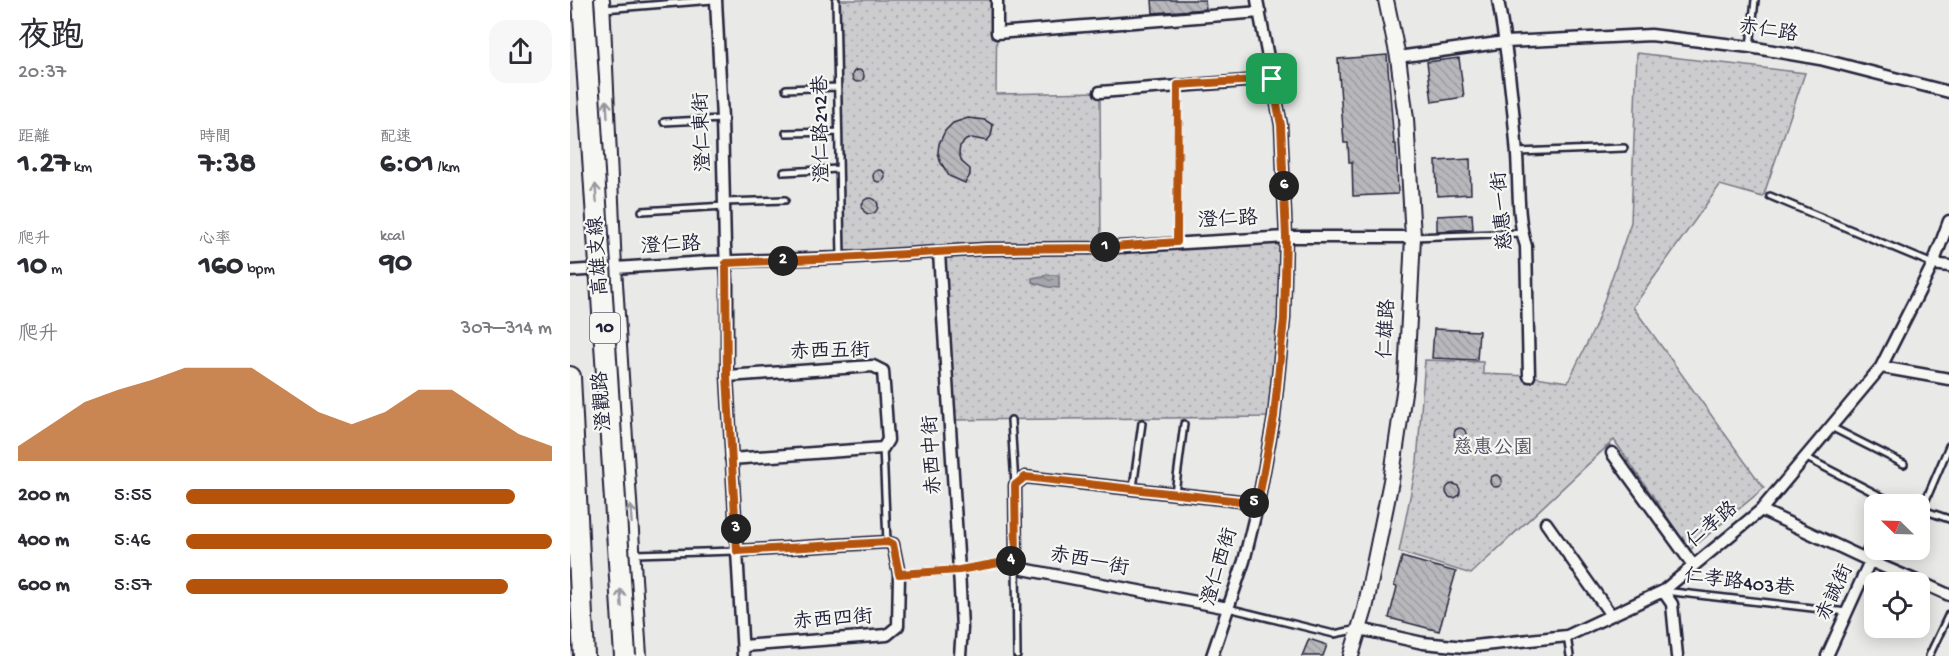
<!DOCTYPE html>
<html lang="zh-TW">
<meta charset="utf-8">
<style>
body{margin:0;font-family:"Gochi Hand","LXGW WenKai TC",sans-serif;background:#f7f7f7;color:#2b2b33;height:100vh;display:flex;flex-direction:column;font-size:22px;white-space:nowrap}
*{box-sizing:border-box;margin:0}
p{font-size:20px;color:#7c7c81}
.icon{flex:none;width:33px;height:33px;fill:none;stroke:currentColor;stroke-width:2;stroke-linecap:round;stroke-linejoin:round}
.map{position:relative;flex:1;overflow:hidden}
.sheet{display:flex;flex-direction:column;background:#fff;width:570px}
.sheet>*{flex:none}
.needle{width:39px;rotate:293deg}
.controls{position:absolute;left:1294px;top:494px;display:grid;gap:12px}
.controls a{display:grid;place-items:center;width:66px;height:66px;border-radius:12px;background:#fff;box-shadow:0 3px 15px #0003;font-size:30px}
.pin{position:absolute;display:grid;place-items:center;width:51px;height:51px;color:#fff;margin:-26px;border-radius:12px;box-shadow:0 3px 9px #0006}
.km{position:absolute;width:30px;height:30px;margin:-15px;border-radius:50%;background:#222;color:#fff;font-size:16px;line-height:30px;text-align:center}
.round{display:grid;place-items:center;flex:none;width:63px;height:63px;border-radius:18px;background:#f7f7f7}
.head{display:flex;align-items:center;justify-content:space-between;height:102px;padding:0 18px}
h1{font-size:33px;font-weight:700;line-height:45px}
.metrics{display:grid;grid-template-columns:repeat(3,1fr);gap:9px;height:102px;padding:6px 18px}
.metrics div{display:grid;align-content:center}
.metrics b{font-size:30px;font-weight:700}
.metrics small{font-size:16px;font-weight:400}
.metrics p{font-size:16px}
.chart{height:168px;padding:12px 18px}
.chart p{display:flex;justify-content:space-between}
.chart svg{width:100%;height:108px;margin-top:6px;fill:#b45309;opacity:.7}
ul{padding:0 18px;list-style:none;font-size:20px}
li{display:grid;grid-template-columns:96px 72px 1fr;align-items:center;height:45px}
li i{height:15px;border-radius:8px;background:#b45309}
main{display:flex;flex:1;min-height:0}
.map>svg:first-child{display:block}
.park{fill:url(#park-dots);stroke:#777784;stroke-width:1.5}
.water{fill:url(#water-ripples);stroke:#71717f;stroke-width:1.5}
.building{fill:url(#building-back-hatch);stroke:#22223b;stroke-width:1.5}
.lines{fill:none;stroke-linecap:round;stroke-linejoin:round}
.service-casing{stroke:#22223b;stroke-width:10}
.minor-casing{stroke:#22223b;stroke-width:15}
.tertiary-casing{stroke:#22223b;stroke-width:18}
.motorway-casing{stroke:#22223b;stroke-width:24}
.service{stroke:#f6f6f2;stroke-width:5}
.minor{stroke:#f6f6f2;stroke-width:10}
.tertiary{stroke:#f6f6f2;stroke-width:14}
.motorway{stroke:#f6f6f2;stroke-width:20}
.motorway-bridge-casing{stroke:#22223b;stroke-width:24;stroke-linecap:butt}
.motorway-bridge{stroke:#f6f6f2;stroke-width:20}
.oneway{stroke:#9797a0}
.route-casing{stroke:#fff;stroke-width:12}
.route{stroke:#b45309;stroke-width:8}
.labels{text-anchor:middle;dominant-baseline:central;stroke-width:4.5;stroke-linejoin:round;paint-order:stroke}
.shield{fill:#f6f6f2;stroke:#626272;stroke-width:1.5}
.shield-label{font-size:18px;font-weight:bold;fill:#22223b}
.street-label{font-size:20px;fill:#22223b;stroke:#f6f6f2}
.park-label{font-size:20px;fill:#555567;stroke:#f6f6f2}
</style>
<main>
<section class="sheet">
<div class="head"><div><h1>夜跑</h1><p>20:37</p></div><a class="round"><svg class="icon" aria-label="share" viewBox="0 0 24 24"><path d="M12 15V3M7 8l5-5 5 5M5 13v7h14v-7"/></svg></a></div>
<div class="metrics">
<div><p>距離</p><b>1.27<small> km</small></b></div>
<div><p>時間</p><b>7:38</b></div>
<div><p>配速</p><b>6:01<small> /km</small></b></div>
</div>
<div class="metrics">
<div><p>爬升</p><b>10<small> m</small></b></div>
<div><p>心率</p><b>160<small> bpm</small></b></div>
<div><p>kcal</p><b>90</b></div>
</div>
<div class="chart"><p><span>爬升</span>307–314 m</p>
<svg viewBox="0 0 160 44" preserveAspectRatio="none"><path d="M0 44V38L10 29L20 20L30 15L40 11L50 6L60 6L70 6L80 15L90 24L100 29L110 24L120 15L130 15L140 24L150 33L160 38V44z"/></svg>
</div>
<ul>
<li><b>200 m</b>5:55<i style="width:90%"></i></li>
<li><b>400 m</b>5:46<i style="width:100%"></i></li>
<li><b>600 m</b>5:57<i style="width:88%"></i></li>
</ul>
</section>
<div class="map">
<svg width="1379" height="656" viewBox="0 0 1379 656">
<defs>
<pattern id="park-dots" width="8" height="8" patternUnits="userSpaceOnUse" patternTransform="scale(1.5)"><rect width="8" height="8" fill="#ccccce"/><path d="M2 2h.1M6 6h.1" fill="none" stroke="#afafb2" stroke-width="1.8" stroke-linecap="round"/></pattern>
<pattern id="water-ripples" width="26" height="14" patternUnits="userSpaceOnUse" patternTransform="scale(1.5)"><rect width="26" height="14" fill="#a5a5ac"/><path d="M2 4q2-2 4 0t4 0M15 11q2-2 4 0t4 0" fill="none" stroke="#86868d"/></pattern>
<pattern id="building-back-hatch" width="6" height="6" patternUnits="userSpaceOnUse" patternTransform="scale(1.5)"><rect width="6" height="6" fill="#b8b8bc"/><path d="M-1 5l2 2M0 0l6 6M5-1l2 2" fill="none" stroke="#9e9ea2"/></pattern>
</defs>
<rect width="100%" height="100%" fill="#e9e9e7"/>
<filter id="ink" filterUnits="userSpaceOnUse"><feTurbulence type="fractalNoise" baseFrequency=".0167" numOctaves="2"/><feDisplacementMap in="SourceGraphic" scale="12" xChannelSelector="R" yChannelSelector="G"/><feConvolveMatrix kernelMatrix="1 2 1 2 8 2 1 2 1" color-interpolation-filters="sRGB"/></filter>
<g filter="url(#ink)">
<!-- park -->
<path class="park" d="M266,0H427L426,94L530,92L531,245L716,237L704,417L380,420L369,253L271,258Z
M1067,53L1235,73L1193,197L1150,185L1063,307L1194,488L1120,550L1044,440L901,574L829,552L847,462L855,360L913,362V374L959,376L998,382L1025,327L1061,222Z"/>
<!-- water -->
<path class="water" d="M477,275H489V288L478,287L462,282V278Z"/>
<!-- building -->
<path class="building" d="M582,0H635L636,9L583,13Z
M817,55L824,144H826L827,162L828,194L783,196L782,162H779L778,143H774L768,59Z
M889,58L894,97L862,102L857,62Z
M282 76a6 6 0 1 1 12 0a6 6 0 1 1-12 0Z
M398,118L415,120L423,125L421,136L417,141L402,138L396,140L390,146L389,153L392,162L400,169V175L395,183L379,176L370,161L368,152L369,144L375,131L383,123Z
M900,159L901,194L867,196L866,161Z
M303 176a6 6 0 1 1 12 0a6 6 0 1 1-12 0Z
M292 206a8 8 0 1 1 16 0a8 8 0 1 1-16 0Z
M902,214L903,229L867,231V216Z
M864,329L909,331L907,360L862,358Z
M884 434a6 6 0 1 1 12 0a6 6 0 1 1-12 0Z
M920 481a6 6 0 1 1 12 0a6 6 0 1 1-12 0Z
M876 491a7 7 0 1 1 14 0a7 7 0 1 1-14 0Z
M832,557L886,572L869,631L819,618L827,587L824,586Z
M739,639L757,645L753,656H732Z"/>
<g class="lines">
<defs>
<path id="service" d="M266,0L271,258
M34,9L143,0
M1180,47L1185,0
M216,89L267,87
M94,122L152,119
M216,133L268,132
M947,152L1054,148
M214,172L268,169
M1200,196L1363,264
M154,202L215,200
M72,211L155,206
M843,237L952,233
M607,242L608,85
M441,420L445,485
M1261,427L1334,464
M313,448L317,542
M1235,457L1320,501
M563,488L572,423
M605,493L614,424
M1318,504L1320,501L1332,504
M1350,509L1379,519
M1352,509L1379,446
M65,554L166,551
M1293,557L1305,532
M329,574L389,570L446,560L447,656
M1094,591L1277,612
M658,608L764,634L789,629
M997,636L1000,656
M1359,656L1379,614"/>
<path id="minor" d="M146,0L152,119L155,247L157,280V376L173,656
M427,0V33L690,12
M928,0C937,51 943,103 947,155C949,185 947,218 956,246L959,376
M828,57L935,42L1081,35L1180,47L1250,59L1379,92
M530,92L702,79
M369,253L389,570L392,628L390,656
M1363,264L1379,266
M0,271L137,262L271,258L416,249L531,248L716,237H843
M1311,367L1379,379
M157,376L303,366L313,371L318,440L313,448L161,459
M1042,453L1123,565
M1191,510L1300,561
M976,523L1041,615
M167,551L317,542L323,544L329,574L328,626L317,635L173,646
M1350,582L1379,595
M1093,591L1102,604L1107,656
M658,608L453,569L446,560L445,485L455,477L688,503
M790,629L853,643L895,647L997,636L1093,591L1191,510L1311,367L1363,264L1379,221
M642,656L674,561L688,503L704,417L714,319L716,237L711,125L687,0
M1257,656L1300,561L1349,582"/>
<path id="tertiary" d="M32,0L44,268L69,656
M781,656L795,609L821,481L836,379L843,237L836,119L828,57L816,0"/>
<path id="motorway" d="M0,377L14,656"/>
</defs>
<!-- service casing -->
<use href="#service" class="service-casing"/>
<!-- minor casing -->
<use href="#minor" class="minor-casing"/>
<!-- tertiary casing -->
<use href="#tertiary" class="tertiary-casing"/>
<!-- motorway casing -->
<use href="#motorway" class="motorway-casing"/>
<!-- service -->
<use href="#service" class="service"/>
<!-- minor -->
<use href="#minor" class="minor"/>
<!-- tertiary -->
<use href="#tertiary" class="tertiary"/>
<!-- motorway -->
<use href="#motorway" class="motorway"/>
<defs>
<path id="motorway-bridge" d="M13,0L55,656"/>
</defs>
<!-- motorway-bridge casing -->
<use href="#motorway-bridge" class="motorway-bridge-casing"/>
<!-- motorway-bridge -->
<use href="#motorway-bridge" class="motorway-bridge"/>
</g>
<!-- one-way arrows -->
<defs><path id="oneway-shaft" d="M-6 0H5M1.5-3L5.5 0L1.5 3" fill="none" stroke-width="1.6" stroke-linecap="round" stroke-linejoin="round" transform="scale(1.5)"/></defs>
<g class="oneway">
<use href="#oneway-shaft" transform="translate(37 109) rotate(-93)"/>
<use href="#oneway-shaft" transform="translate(26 193) rotate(-94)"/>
<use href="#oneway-shaft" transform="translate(61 514) rotate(-94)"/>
<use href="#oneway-shaft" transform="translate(51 598) rotate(-94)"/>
</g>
</g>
<g class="lines" filter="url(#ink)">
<defs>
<path id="route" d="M702,79L711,125L716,237L714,319L704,417L688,503L455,477L445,485L446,560L389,570L329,574L323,544L317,542L167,551L157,376L156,263L271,258L416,249L531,248L607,242L608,85Z"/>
</defs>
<!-- route casing -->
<use href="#route" class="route-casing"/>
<!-- route -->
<use href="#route" class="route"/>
</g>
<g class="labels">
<!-- shield labels -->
<rect class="shield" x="20" y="313" width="30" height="30" rx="4.5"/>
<g class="shield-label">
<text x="35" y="328">10</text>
</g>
<!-- street labels -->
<g class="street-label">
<text transform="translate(1198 32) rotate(9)">赤仁路</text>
<text transform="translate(253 129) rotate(-91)">澄仁路212巷</text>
<text transform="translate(134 132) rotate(-92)">澄仁東街</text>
<text transform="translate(934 211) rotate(-95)">慈惠一街</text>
<text transform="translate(658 221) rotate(-3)">澄仁路</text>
<text transform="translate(101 247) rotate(-3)">澄仁路</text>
<text transform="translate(30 256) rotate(-94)">高雄支線</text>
<text transform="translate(818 329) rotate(-87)">仁雄路</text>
<text transform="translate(260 353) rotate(-1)">赤西五街</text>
<text transform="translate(34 401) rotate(-94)">澄觀路</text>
<text transform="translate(364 455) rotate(-93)">赤西中街</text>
<text transform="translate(1143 526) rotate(-40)">仁孝路</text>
<text transform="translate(519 563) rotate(11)">赤西一街</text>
<text transform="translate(651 567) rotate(-73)">澄仁西街</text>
<text transform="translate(1169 584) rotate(7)">仁孝路403巷</text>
<text transform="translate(1266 593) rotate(-65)">赤誠街</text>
<text transform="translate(263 621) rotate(-4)">赤西四街</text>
</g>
<!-- park labels -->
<g class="park-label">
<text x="923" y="449">慈惠公園</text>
</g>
</g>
</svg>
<div class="controls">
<a><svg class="needle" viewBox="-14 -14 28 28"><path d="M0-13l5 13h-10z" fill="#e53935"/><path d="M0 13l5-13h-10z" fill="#7c7c81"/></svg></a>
<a><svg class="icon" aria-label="locate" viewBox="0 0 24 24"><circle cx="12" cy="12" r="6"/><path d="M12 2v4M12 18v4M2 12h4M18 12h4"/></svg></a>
</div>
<div class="pin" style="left:702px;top:79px;background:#1e9e55"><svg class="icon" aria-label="arrive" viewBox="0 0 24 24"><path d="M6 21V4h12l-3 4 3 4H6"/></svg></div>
<b class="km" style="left:535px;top:247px">1</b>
<b class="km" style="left:213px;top:261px">2</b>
<b class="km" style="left:166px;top:529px">3</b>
<b class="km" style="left:441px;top:561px">4</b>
<b class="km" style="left:684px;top:503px">5</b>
<b class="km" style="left:714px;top:186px">6</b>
</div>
</main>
